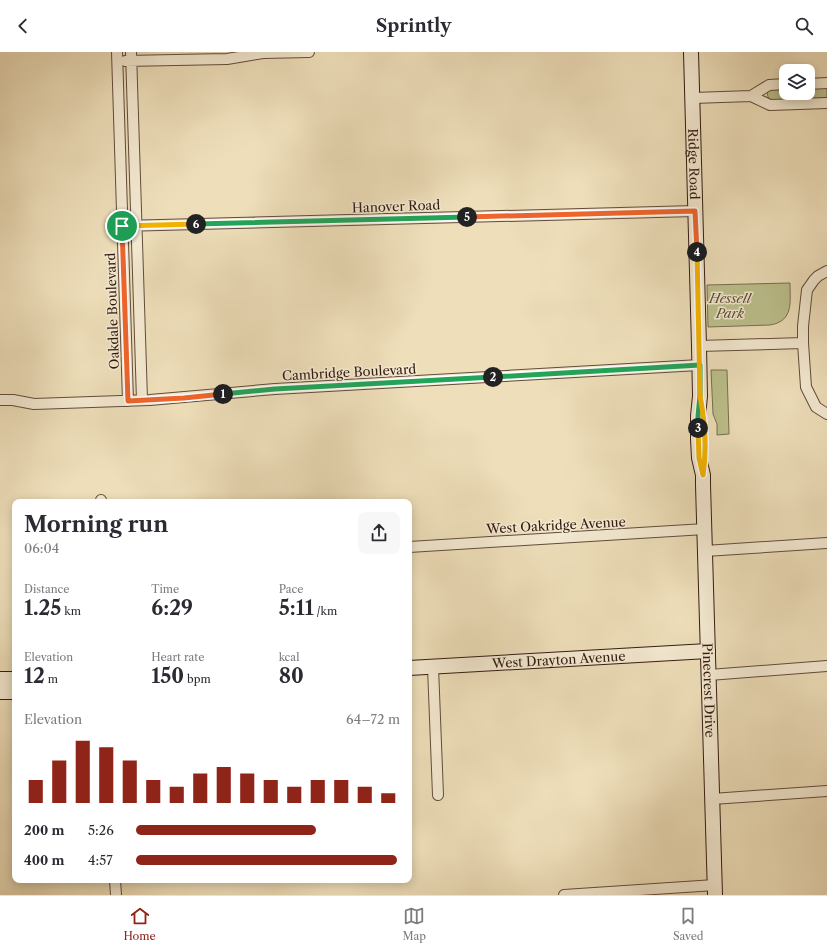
<!DOCTYPE html>
<meta charset="utf-8">
<style>
body{margin:0;font-family:"Libre Caslon Text",serif;background:#f7f7f7;color:#2b2b33;height:100vh;display:flex;flex-direction:column;font-size:15px;white-space:nowrap}
*{box-sizing:border-box;margin:0}
p{font-size:13px;color:#7c7c81}
.icon{flex:none;width:22px;height:22px;fill:none;stroke:currentColor;stroke-width:2;stroke-linecap:round;stroke-linejoin:round}
.map{position:relative;flex:1;overflow:hidden}
.sheet{position:absolute;left:12px;top:447px;width:400px;height:384px;display:flex;flex-direction:column;background:#fff;border-radius:8px;box-shadow:0 2px 10px #0003}
.sheet>*{flex:none}
.buttons{position:absolute;left:779px;top:12px;display:grid;gap:8px}
.buttons a{display:grid;place-items:center;width:36px;height:36px;border-radius:8px;background:#fff;box-shadow:0 2px 10px #0003;font-size:20px}
.pin{position:absolute;display:grid;place-items:center;width:34px;height:34px;color:#fff;margin:-17px;border:2px solid #fff;border-radius:50%;box-shadow:0 1px 4px #0007}
.km{position:absolute;width:20px;height:20px;margin:-10px;border-radius:50%;background:#222;color:#fff;font-size:11px;line-height:20px;text-align:center}
.round{display:grid;place-items:center;flex:none;width:42px;height:42px;border-radius:8px;background:#f7f7f7}
.headline{display:flex;align-items:center;justify-content:space-between;height:68px;padding:0 12px}
h1{font-size:22px;font-weight:700;line-height:30px}
.metrics{display:grid;grid-template-columns:repeat(3,1fr);gap:6px;height:68px;padding:4px 12px}
.metrics div{display:grid;align-content:center}
.metrics b{font-size:20px;font-weight:700}
.metrics small{font-size:11px;font-weight:400}
.metrics p{font-size:11px}
.chart{height:112px;padding:8px 12px}
.chart p{display:flex;justify-content:space-between}
.chart svg{width:100%;height:72px;margin-top:4px;stroke:#8f2418;stroke-width:6}
ul{padding:0 12px;list-style:none;font-size:13px}
li{display:grid;grid-template-columns:64px 48px 1fr;align-items:center;height:30px}
li i{height:10px;border-radius:5px;background:#8f2418}
header{display:flex;justify-content:space-between;align-items:center;height:52px;padding:0 12px;background:#fff;font-size:18px;font-weight:700}
.tab-bar{display:flex;justify-content:space-around;align-items:center;height:56px;border-top:1px solid #e1e1e2;background:#fff;font-size:11px;color:#7c7c81}
.tab-bar a{display:grid;justify-items:center;gap:2px}
.tab-bar .current{color:#8f2418}
.map>svg:first-child{display:block}
.green{fill:#bcc18d;stroke:#786e50}
.lines{fill:none;stroke-linecap:round;stroke-linejoin:round}
.street-casing{stroke:#624c3c;stroke-width:12}
.secondary-casing{stroke:#331b12;stroke-width:16}
.street{stroke:#f4ead2;stroke-width:10}
.secondary{stroke:#f4ead2;stroke-width:14}
.split-1-casing{stroke:#fff;stroke-width:8}
.split-2-casing{stroke:#fff;stroke-width:8}
.split-3-casing{stroke:#fff;stroke-width:8}
.split-4-casing{stroke:#fff;stroke-width:8}
.split-5-casing{stroke:#fff;stroke-width:8}
.split-6-casing{stroke:#fff;stroke-width:8}
.split-7-casing{stroke:#fff;stroke-width:8}
.split-1{stroke:#f0652b;stroke-width:5}
.split-2{stroke:#22a559;stroke-width:5}
.split-3{stroke:#22a559;stroke-width:5}
.split-4{stroke:#f5b400;stroke-width:5}
.split-5{stroke:#f0652b;stroke-width:5}
.split-6{stroke:#22a559;stroke-width:5}
.split-7{stroke:#f5b400;stroke-width:5}
.labels{text-anchor:middle;dominant-baseline:central;stroke-width:3;stroke-linejoin:round;paint-order:stroke}
.street-label{font-size:13px;fill:#331b12;stroke:#f4ead2}
.park-label{font-size:13px;font-style:italic;fill:#5c4d37;stroke:#f4ead2}
</style>
<header><svg class="icon" aria-label="back" viewBox="0 0 24 24"><path d="M15 5l-7 7 7 7"/></svg>Sprintly<svg class="icon" aria-label="search" viewBox="0 0 24 24"><circle cx="10" cy="10" r="6"/><path d="M15 15l6 6"/></svg></header>
<div class="map">
<svg width="827" height="843" viewBox="0 0 827 843">
<rect width="100%" height="100%" fill="#eedfba"/>
<filter id="stains"><feTurbulence type="fractalNoise" baseFrequency=".005" numOctaves="4"/><feColorMatrix values="0 0 0 0 .2 0 0 0 0 .09 0 0 0 0 .02 0 0 0 .5 -.17"/></filter>
<radialGradient id="worn" r=".72"><stop offset=".6" stop-color="#630" stop-opacity="0"/><stop offset="1" stop-color="#630" stop-opacity=".3"/></radialGradient>
<!-- green -->
<path class="green" d="M827,35V46L771,48L768,45L767,40L773,37H786V41H808V36Z
M790,231C790,250 794,269 770,273L708,275L707,233Z
M711,318H727L729,382L717,383V372L713,362Z"/>
<g class="lines">
<defs>
<path id="street" d="M117,0L128,349
M131,0L142,348
M125,9L227,7L263,1L309,0
M808,32L827,31
M751,44L769,33L786,32
M693,46L751,44L770,53L827,51
M122,174L695,159
M827,219L818,224L814,228L807,238L803,274V291L806,335L816,355L827,362
M699,294L803,291
M0,348H13L34,352L150,348L275,337L700,313
M101,448V450
M409,495L705,477
M705,499L827,491
M433,615L438,743
M709,623L827,614
M712,747L827,739
M115,828L116,843
M564,843L715,833"/>
<g id="secondary">
<path id="s1" d="M691,0L699,294L700,344L698,364V387L699,406L703,423V433L715,843"/>
<path id="s2" d="M409,616L708,599"/>
<path d="M0,627H15"/>
<path d="M0,640H15"/>
</g>
</defs>
<!-- street casing -->
<use href="#street" class="street-casing"/>
<!-- secondary casing -->
<use href="#secondary" class="secondary-casing"/>
<!-- street -->
<use href="#street" class="street"/>
<!-- secondary -->
<use href="#secondary" class="secondary"/>
</g>
<g class="lines">
<defs>
<path id="split-1" d="M122,174L128,349L184,346L223,342"/>
<path id="split-2" d="M223,342L275,337L493,325"/>
<path id="split-3" d="M493,325L700,313V344L698,364V376"/>
<path id="split-4" d="M697,200L700,344C705,370 707,397 703,423L699,406L698,376"/>
<path id="split-5" d="M467,165L695,159L697,200"/>
<path id="split-6" d="M196,172L467,165"/>
<path id="split-7" d="M122,174L196,172"/>
</defs>
<!-- split-1 casing -->
<use href="#split-1" class="split-1-casing"/>
<!-- split-2 casing -->
<use href="#split-2" class="split-2-casing"/>
<!-- split-3 casing -->
<use href="#split-3" class="split-3-casing"/>
<!-- split-4 casing -->
<use href="#split-4" class="split-4-casing"/>
<!-- split-5 casing -->
<use href="#split-5" class="split-5-casing"/>
<!-- split-6 casing -->
<use href="#split-6" class="split-6-casing"/>
<!-- split-7 casing -->
<use href="#split-7" class="split-7-casing"/>
<!-- split-1 -->
<use href="#split-1" class="split-1"/>
<!-- split-2 -->
<use href="#split-2" class="split-2"/>
<!-- split-3 -->
<use href="#split-3" class="split-3"/>
<!-- split-4 -->
<use href="#split-4" class="split-4"/>
<!-- split-5 -->
<use href="#split-5" class="split-5"/>
<!-- split-6 -->
<use href="#split-6" class="split-6"/>
<!-- split-7 -->
<use href="#split-7" class="split-7"/>
</g>
<g class="labels">
<!-- street labels -->
<g class="street-label">
<text stroke="none"><textPath href="#s1" startOffset="112">Ridge Road</textPath></text>
<text transform="translate(396 154) rotate(-2)">Hanover Road</text>
<text transform="translate(112 259) rotate(-92)">Oakdale Boulevard</text>
<text transform="translate(349 320) rotate(-3)">Cambridge Boulevard</text>
<text transform="translate(556 473) rotate(-3)">West Oakridge Avenue</text>
<text stroke="none"><textPath href="#s2" startOffset="150">West Drayton Avenue</textPath></text>
<text stroke="none"><textPath href="#s1" startOffset="639">Pinecrest Drive</textPath></text>
</g>
<!-- park labels -->
<g class="park-label">
<text x="730" y="246">Hessell<tspan x="730" dy="15">Park</tspan></text>
</g>
</g>
<rect width="100%" height="100%" filter="url(#stains)"/>
<rect width="100%" height="100%" fill="url(#worn)"/>
</svg>
<div class="buttons">
<a><svg class="icon" aria-label="layers" viewBox="0 0 24 24"><path d="M12 4l9 5-9 5-9-5zM3 14l9 5 9-5"/></svg></a>
</div>
<div class="pin" style="left:122px;top:174px;background:#1e9e55"><svg class="icon" aria-label="arrive" viewBox="0 0 24 24"><path d="M6 21V4h12l-3 4 3 4H6"/></svg></div>
<b class="km" style="left:223px;top:342px">1</b>
<b class="km" style="left:493px;top:325px">2</b>
<b class="km" style="left:698px;top:376px">3</b>
<b class="km" style="left:697px;top:200px">4</b>
<b class="km" style="left:467px;top:165px">5</b>
<b class="km" style="left:196px;top:172px">6</b>
<section class="sheet">
<div class="headline"><div><h1>Morning run</h1><p>06:04</p></div><a class="round"><svg class="icon" aria-label="share" viewBox="0 0 24 24"><path d="M12 15V3M7 8l5-5 5 5M5 13v7h14v-7"/></svg></a></div>
<div class="metrics">
<div><p>Distance</p><b>1.25<small> km</small></b></div>
<div><p>Time</p><b>6:29</b></div>
<div><p>Pace</p><b>5:11<small> /km</small></b></div>
</div>
<div class="metrics">
<div><p>Elevation</p><b>12<small> m</small></b></div>
<div><p>Heart rate</p><b>150<small> bpm</small></b></div>
<div><p>kcal</p><b>80</b></div>
</div>
<div class="chart"><p><span>Elevation</span>64–72 m</p>
<svg viewBox="0 0 160 44" preserveAspectRatio="none"><path d="M5 44V30M15 44V18M25 44V6M35 44V10M45 44V18M55 44V30M65 44V34M75 44V26M85 44V22M95 44V26M105 44V30M115 44V34M125 44V30M135 44V30M145 44V34M155 44V38"/></svg>
</div>
<ul>
<li><b>200 m</b>5:26<i style="width:68%"></i></li>
<li><b>400 m</b>4:57<i style="width:99%"></i></li>
</ul>
</section>
</div>
<nav class="tab-bar">
<a class="current"><svg class="icon" aria-label="home" viewBox="0 0 24 24"><path d="M3 11l9-7 9 7M6 9v11h12V9"/></svg>Home</a>
<a><svg class="icon" aria-label="map" viewBox="0 0 24 24"><path d="M3 6l6-2 6 2 6-2v14l-6 2-6-2-6 2zM9 4v14M15 6v14"/></svg>Map</a>
<a><svg class="icon" aria-label="saved" viewBox="0 0 24 24"><path d="M7 4h10v16l-5-4-5 4z"/></svg>Saved</a>
</nav>
